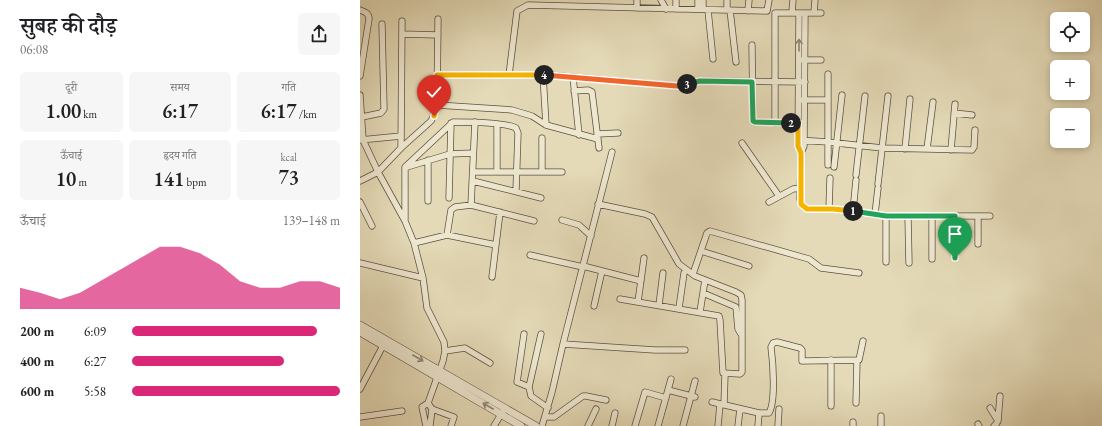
<!DOCTYPE html>
<html lang="hi">
<meta charset="utf-8">
<style>
body{margin:0;font-family:"EB Garamond","Noto Serif Devanagari",serif;background:#f6f6f6;color:#202124;height:100vh;display:flex;flex-direction:column;font-size:15px;white-space:nowrap}
*{box-sizing:border-box;margin:0}
p{font-size:13px;color:#757577}
.icon{flex:none;width:22px;height:22px;fill:none;stroke:currentColor;stroke-width:2;stroke-linecap:round;stroke-linejoin:round}
.map{position:relative;flex:1;overflow:hidden}
.side{display:flex;flex-direction:column;background:#fff;width:360px}
.side>*{flex:none}
.controls{position:absolute;left:690px;top:12px;display:grid;gap:8px}
.controls a{display:grid;place-items:center;width:40px;height:40px;border-radius:6px;background:#fff;box-shadow:0 2px 6px #0003;font-size:20px}
.pin{position:absolute;display:grid;place-items:center;width:34px;height:34px;color:#fff;margin:-41px -17px;border-radius:50% 50% 50% 0;rotate:-45deg;box-shadow:0 0 4px #0007}
.pin .icon{rotate:45deg}
.km{position:absolute;width:20px;height:20px;margin:-10px;border-radius:50%;background:#222;color:#fff;font-size:11px;line-height:20px;text-align:center}
.round{display:grid;place-items:center;flex:none;width:42px;height:42px;border-radius:6px;background:#f6f6f6}
.head{display:flex;align-items:center;justify-content:space-between;height:68px;padding:0 20px}
h1{font-size:22px;font-weight:600;line-height:30px}
.metrics{display:grid;grid-template-columns:repeat(3,1fr);gap:6px;height:68px;padding:4px 20px}
.metrics div{display:grid;align-content:center;border-radius:6px;background:#f6f6f6;text-align:center}
.metrics b{font-size:20px;font-weight:600}
.metrics small{font-size:11px;font-weight:400}
.metrics p{font-size:11px}
.chart{height:112px;padding:8px 20px}
.chart p{display:flex;justify-content:space-between}
.chart svg{width:100%;height:72px;margin-top:4px;fill:#db2777;opacity:.7}
ul{padding:0 20px;list-style:none;font-size:13px}
li{display:grid;grid-template-columns:64px 48px 1fr;align-items:center;height:30px}
li i{height:10px;border-radius:5px;background:#db2777}
main{display:flex;flex:1;min-height:0}
.map>svg:first-child{display:block}
.lines{fill:none;stroke-linecap:round;stroke-linejoin:round}
.minor-casing{stroke:#5f5140;stroke-width:7}
.tertiary-casing{stroke:#5f5140;stroke-width:8}
.minor{stroke:#ede7d0;stroke-width:5.5}
.tertiary{stroke:#ede7d0;stroke-width:7}
.oneway{stroke:#908574}
.split-1-casing{stroke:#fff;stroke-width:8}
.split-2-casing{stroke:#fff;stroke-width:8}
.split-3-casing{stroke:#fff;stroke-width:8}
.split-4-casing{stroke:#fff;stroke-width:8}
.split-5-casing{stroke:#fff;stroke-width:8}
.split-1{stroke:#22a559;stroke-width:5}
.split-2{stroke:#f5b400;stroke-width:5}
.split-3{stroke:#22a559;stroke-width:5}
.split-4{stroke:#f0652b;stroke-width:5}
.split-5{stroke:#f5b400;stroke-width:5}
</style>
<main>
<section class="side">
<div class="head"><div><h1>सुबह की दौड़</h1><p>06:08</p></div><a class="round"><svg class="icon" aria-label="share" viewBox="0 0 24 24"><path d="M12 15V3M7 8l5-5 5 5M5 13v7h14v-7"/></svg></a></div>
<div class="metrics">
<div><p>दूरी</p><b>1.00<small> km</small></b></div>
<div><p>समय</p><b>6:17</b></div>
<div><p>गति</p><b>6:17<small> /km</small></b></div>
</div>
<div class="metrics">
<div><p>ऊँचाई</p><b>10<small> m</small></b></div>
<div><p>हृदय गति</p><b>141<small> bpm</small></b></div>
<div><p>kcal</p><b>73</b></div>
</div>
<div class="chart"><p><span>ऊँचाई</span>139–148 m</p>
<svg viewBox="0 0 160 44" preserveAspectRatio="none"><path d="M0 44V31L10 34L20 38L30 34L40 27L50 20L60 13L70 6L80 6L90 10L100 17L110 27L120 31L130 31L140 27L150 27L160 31V44z"/></svg>
</div>
<ul>
<li><b>200 m</b>6:09<i style="width:89%"></i></li>
<li><b>400 m</b>6:27<i style="width:73%"></i></li>
<li><b>600 m</b>5:58<i style="width:100%"></i></li>
</ul>
</section>
<div class="map">
<svg width="742" height="426" viewBox="0 0 742 426">
<rect width="100%" height="100%" fill="#e4dab7"/>
<filter id="stains"><feTurbulence type="fractalNoise" baseFrequency=".005" numOctaves="4"/><feColorMatrix values="0 0 0 0 .2 0 0 0 0 .09 0 0 0 0 .02 0 0 0 .5 -.17"/></filter>
<radialGradient id="worn" r=".72"><stop offset=".6" stop-color="#630" stop-opacity="0"/><stop offset="1" stop-color="#630" stop-opacity=".3"/></radialGradient>
<g class="lines">
<defs>
<path id="minor" d="M277,0V8
M301,0L306,9
M316,9V0
M338,9V0
M343,9V0
M0,10C5,12 9,13 9,19L0,76
M348,10L353,59
M367,10V0
M370,10L376,62
M388,11L389,0
M432,12L433,0
M439,13L438,146L441,153
M445,13L444,146L441,153L440,199L441,204L447,209H473L526,216H630
M454,13L455,0
M42,34L78,35
M392,45L393,121L395,122L442,123
M443,60H461
M468,74V165
M77,75H190L317,86C325,86 332,82 340,81L445,82
M149,75L157,11L168,5L407,11L409,0
M183,75L186,125
M213,77L219,135
M214,91L228,90L232,92L239,148
M0,95L3,140L18,172L45,221L54,243L63,278L67,308L84,342L85,351L83,361L68,403L72,409L70,426
M442,100H468
M77,105L152,110L172,116L186,125L238,139
M594,113L612,115
M2,117L21,113L24,109L22,24
M415,123V13H461
M237,134L258,133
M0,140L41,136
M438,140L468,142L522,148L612,150L614,147L615,130
M382,143L419,196
M41,148L42,21
M545,149L550,99
M567,149L573,102
M591,150L595,104
M68,160V201
M47,167L90,154L113,153
M474,167L482,95
M113,172H202
M137,172V124
M182,172V138
M496,175L505,96
M0,181L18,172L41,148L71,121L74,115L77,105L78,19
M113,181L181,198
M518,184L528,96
M89,198L91,123
M0,202L12,226
M409,202L433,189L440,188
M238,204L285,214L292,217L319,264L335,276L376,292L381,295L382,300V372L380,374L363,373L360,320L359,316L260,299
M111,205L115,122
M469,209L470,178
M493,211L496,180
M515,214L518,188
M548,216L549,263
M572,216V259
M595,216V258
M618,216V244
M45,219V167L93,122C107,122 145,122 156,128L158,133L156,191
M202,220L219,225L231,236
M87,235L91,210L95,207L111,205L174,221
M54,243L87,235L136,245
M341,251L389,266
M170,255L223,267
M526,262V216
M0,263L63,278
M223,266L281,281
M333,274L347,233L350,231L449,259L461,268L499,273
M132,277L140,212
M343,293L376,307L378,329L381,334
M278,302L284,258
M299,305L303,273
M234,306L242,271
M319,308L324,273
M340,312L345,280
M164,334L157,382L169,387
M181,334L169,387L171,396L188,408
M203,344L295,350H325
M85,351L105,348L130,363
M0,389L25,342
M308,390L335,397
M352,402L399,413H409C416,401 413,362 411,347L413,343L417,342L440,348L442,350V361L499,360L503,341
M496,403L497,360
M364,405L365,374
M471,406V360
M630,408L638,421L637,423L634,426
M72,409L94,417L91,426
M0,417L42,411
M185,417H194L223,396H226L246,400
M638,421L640,396
M618,424L619,426
M66,426L62,407L68,403
M134,426L143,411
M182,426L192,392L203,344L252,152
M228,426L236,409
M252,426L255,413
M275,426L285,392L306,398
M298,426L311,379
M323,426L335,381
M358,426L360,404
M378,426L380,409
M398,426L399,413
M418,426L419,409
M493,426V422
M521,426V416"/>
<path id="tertiary" d="M0,325L176,426
M0,332L161,426"/>
</defs>
<!-- minor casing -->
<use href="#minor" class="minor-casing"/>
<!-- tertiary casing -->
<use href="#tertiary" class="tertiary-casing"/>
<!-- minor -->
<use href="#minor" class="minor"/>
<!-- tertiary -->
<use href="#tertiary" class="tertiary"/>
</g>
<!-- one-way arrows -->
<defs><path id="oneway-shaft" d="M-6 0H5M1.5-3L5.5 0L1.5 3" fill="none" stroke-width="1.6" stroke-linecap="round" stroke-linejoin="round"/></defs>
<g class="oneway">
<use href="#oneway-shaft" transform="translate(439 45) rotate(-90)"/>
<use href="#oneway-shaft" transform="translate(58 358) rotate(30)"/>
<use href="#oneway-shaft" transform="translate(128 406) rotate(-150)"/>
</g>
<g class="lines">
<defs>
<path id="split-1" d="M493,211L526,216H595V258"/>
<path id="split-2" d="M431,123H438V146L441,153V204L447,209H473L493,211"/>
<path id="split-3" d="M327,84L340,81L392,82L393,121L395,122L431,123"/>
<path id="split-4" d="M184,75L317,86L327,84"/>
<path id="split-5" d="M74,116L77,105V75H184"/>
</defs>
<!-- split-1 casing -->
<use href="#split-1" class="split-1-casing"/>
<!-- split-2 casing -->
<use href="#split-2" class="split-2-casing"/>
<!-- split-3 casing -->
<use href="#split-3" class="split-3-casing"/>
<!-- split-4 casing -->
<use href="#split-4" class="split-4-casing"/>
<!-- split-5 casing -->
<use href="#split-5" class="split-5-casing"/>
<!-- split-1 -->
<use href="#split-1" class="split-1"/>
<!-- split-2 -->
<use href="#split-2" class="split-2"/>
<!-- split-3 -->
<use href="#split-3" class="split-3"/>
<!-- split-4 -->
<use href="#split-4" class="split-4"/>
<!-- split-5 -->
<use href="#split-5" class="split-5"/>
</g>
<rect width="100%" height="100%" filter="url(#stains)"/>
<rect width="100%" height="100%" fill="url(#worn)"/>
</svg>
<div class="controls">
<a><svg class="icon" aria-label="locate" viewBox="0 0 24 24"><circle cx="12" cy="12" r="6"/><path d="M12 2v4M12 18v4M2 12h4M18 12h4"/></svg></a>
<a>+</a>
<a>−</a>
</div>
<div class="pin" style="left:595px;top:258px;background:#1e9e55"><svg class="icon" aria-label="arrive" viewBox="0 0 24 24"><path d="M6 21V4h12l-3 4 3 4H6"/></svg></div>
<div class="pin" style="left:74px;top:116px;background:#d93025"><svg class="icon" aria-label="check" viewBox="0 0 24 24"><path d="M5 12l5 5 9-10"/></svg></div>
<b class="km" style="left:493px;top:211px">1</b>
<b class="km" style="left:431px;top:123px">2</b>
<b class="km" style="left:327px;top:84px">3</b>
<b class="km" style="left:184px;top:75px">4</b>
</div>
</main>
